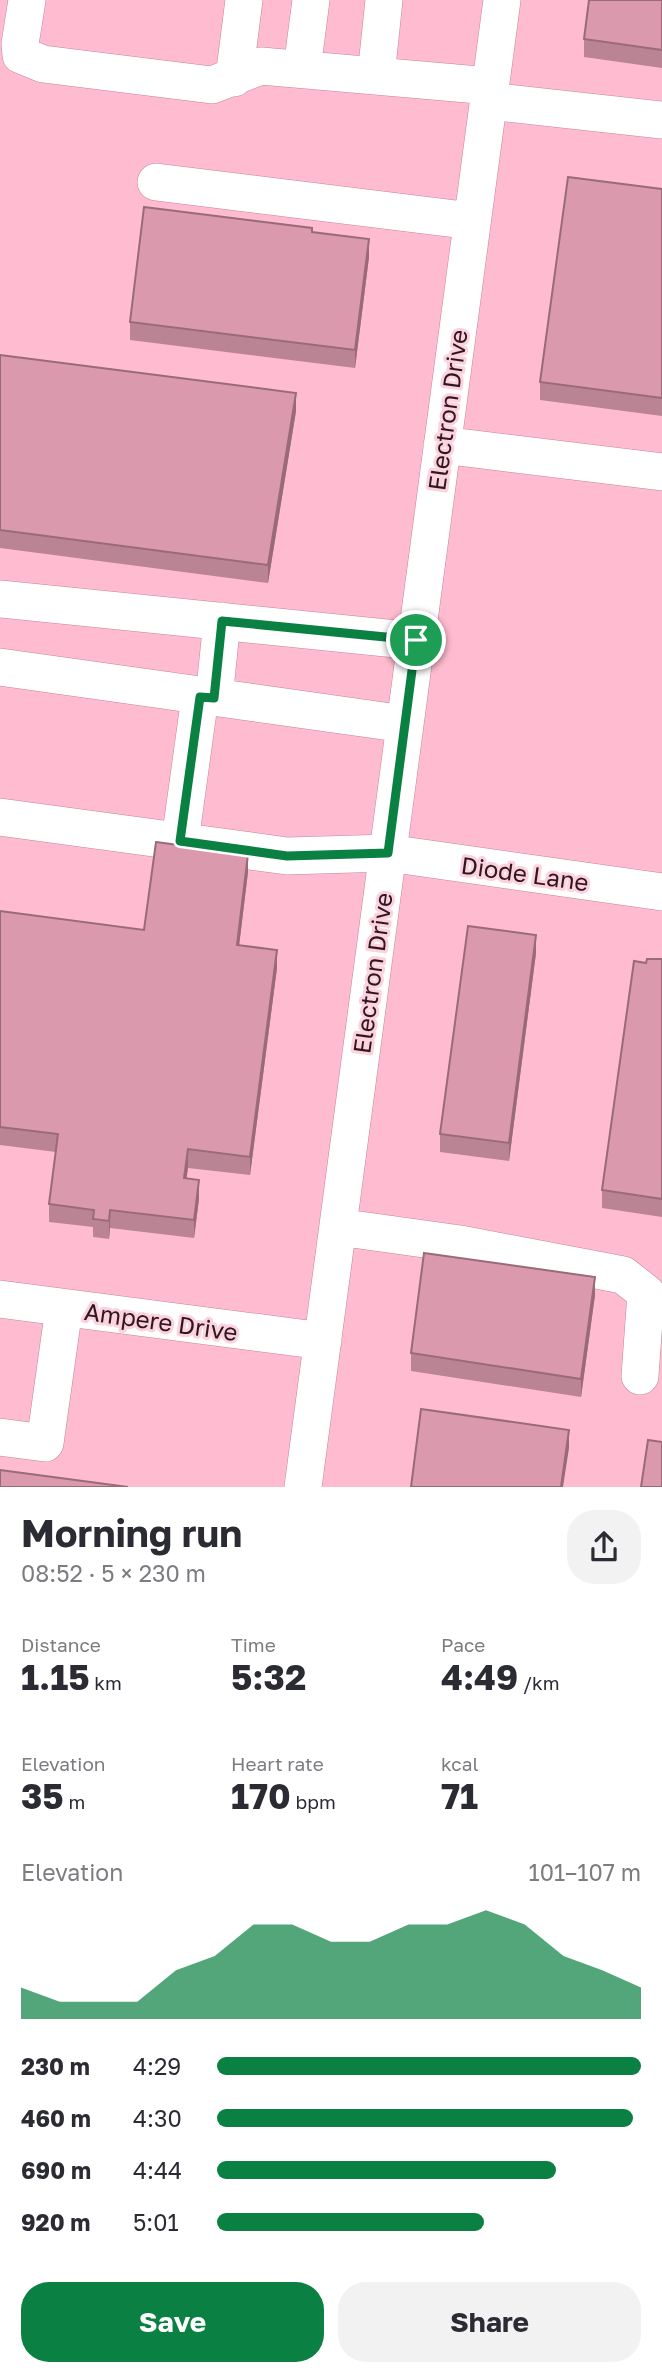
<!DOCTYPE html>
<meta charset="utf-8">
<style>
body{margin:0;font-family:"Golos Text",sans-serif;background:#f2f2f3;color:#2b2b33;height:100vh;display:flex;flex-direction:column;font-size:26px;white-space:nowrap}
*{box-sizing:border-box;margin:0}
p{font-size:23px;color:#7c7c81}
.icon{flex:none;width:38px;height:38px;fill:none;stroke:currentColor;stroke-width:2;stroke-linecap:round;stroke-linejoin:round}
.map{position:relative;height:1487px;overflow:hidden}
.details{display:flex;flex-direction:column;background:#fff;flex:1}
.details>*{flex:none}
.pin{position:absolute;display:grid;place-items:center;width:60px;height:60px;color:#fff;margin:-30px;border:4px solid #fff;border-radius:50%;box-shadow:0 2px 7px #0007}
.round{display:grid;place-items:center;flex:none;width:74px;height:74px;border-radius:28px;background:#f2f2f3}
.overview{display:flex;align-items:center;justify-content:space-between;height:119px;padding:0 21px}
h1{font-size:38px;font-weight:700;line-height:52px}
.figures{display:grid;grid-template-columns:repeat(3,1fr);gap:10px;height:119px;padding:7px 21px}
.figures div{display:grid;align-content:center}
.figures b{font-size:35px;font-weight:700}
.figures small{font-size:19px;font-weight:400}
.figures p{font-size:19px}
.chart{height:196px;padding:14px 21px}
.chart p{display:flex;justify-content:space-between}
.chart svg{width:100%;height:126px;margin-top:7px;fill:#0b8043;opacity:.7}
.button{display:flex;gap:14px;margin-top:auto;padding:14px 21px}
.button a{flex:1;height:80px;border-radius:28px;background:#0b8043;color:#fff;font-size:28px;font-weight:700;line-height:80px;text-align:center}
.button a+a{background:#f2f2f3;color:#2b2b33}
ul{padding:0 21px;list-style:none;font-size:23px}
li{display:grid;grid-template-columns:112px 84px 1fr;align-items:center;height:52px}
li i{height:18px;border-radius:9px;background:#0b8043}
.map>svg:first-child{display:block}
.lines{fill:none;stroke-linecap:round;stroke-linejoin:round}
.minor-casing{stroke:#c38498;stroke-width:38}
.minor{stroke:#fff;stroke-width:37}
.wall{fill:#bb8495}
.shaded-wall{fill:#996b79}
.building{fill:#da99ad;stroke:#996b79;stroke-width:2}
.route-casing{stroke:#fff;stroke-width:14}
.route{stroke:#0b8043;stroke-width:9}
.labels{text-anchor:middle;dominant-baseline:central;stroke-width:6;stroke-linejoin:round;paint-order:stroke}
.street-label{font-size:24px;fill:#2f161f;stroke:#fbd2de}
</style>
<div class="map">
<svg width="662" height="1487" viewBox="0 0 662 1487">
<rect width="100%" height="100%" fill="#ffbcd0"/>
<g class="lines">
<defs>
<path id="minor" d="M27,0L20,44L21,55L43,64L212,85L261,66L490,86
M302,69L311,0
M376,76L384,0
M234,78L244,0
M488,101L662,120
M156,182L472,221
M442,445L662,472
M0,599L416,641
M0,667L405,724
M214,698L222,621
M0,817L287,856L388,853L662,892
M180,841L200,697
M338,1227L460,1244L623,1275L646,1293L640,1376
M0,1299L323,1341
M0,1437L45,1443L64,1308
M303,1487L502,0"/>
</defs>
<!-- minor casing -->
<use href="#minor" class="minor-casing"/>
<!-- minor -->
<use href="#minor" class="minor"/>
</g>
<!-- wall -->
<path class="wall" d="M662,0V68L584,57V39Z
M662,189V416L540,400V382Z
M312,232L369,257L355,368L130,340V322Z
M0,355L296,411L268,583L0,548Z
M248,872L239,945L277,968L250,1175L188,1168L186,1179L199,1199L194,1238L110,1228L109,1239L93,1237V1227L49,1222V1204L56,1152L0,1145V911L144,930Z
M536,953L509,1161L440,1152V1134Z
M662,959V1217L602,1208V1190L646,963Z
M595,1295L581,1397L411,1371V1353Z"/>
<!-- shaded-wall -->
<path class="shaded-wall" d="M369,239V257L355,368V350Z
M296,393V411L268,583V565Z
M248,854V872L237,963V945Z
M536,935V953L509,1161V1143Z
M277,950V968L250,1175V1157Z
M188,1149V1168L184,1197V1178Z
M199,1180V1199L194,1238V1220Z
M110,1210V1228L109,1239V1221Z
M595,1277V1295L581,1397V1379Z
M569,1430V1448L563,1487H561Z"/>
<!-- building -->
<path class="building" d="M589,0H662V50L584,39Z
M568,177L662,189V398L540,382Z
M144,207L312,228V232L369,239L355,350L130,322Z
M0,355L296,393L268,565L0,530Z
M156,842L248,854L237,945L277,950L250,1157L188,1149L184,1178L199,1180L194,1220L110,1210L109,1221L93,1219L94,1210L49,1204L58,1134L0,1127V911L144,930Z
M468,926L536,935L509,1143L440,1134Z
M647,959H662V1199L602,1190L634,961L646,963Z
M424,1253L595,1277L581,1379L411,1353Z
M421,1409L569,1430L561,1487H411Z
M648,1440L662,1442V1487H641Z
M0,1470L128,1487H0Z"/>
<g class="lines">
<defs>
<path id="route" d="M222,621L416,640L388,853L287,856L180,841L200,697L214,698Z"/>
</defs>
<!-- route casing -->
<use href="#route" class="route-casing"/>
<!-- route -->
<use href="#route" class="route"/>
</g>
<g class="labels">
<!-- street labels -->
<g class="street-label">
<text transform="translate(447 410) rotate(-82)">Electron Drive</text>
<text transform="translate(525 873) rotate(8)">Diode Lane</text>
<text transform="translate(372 973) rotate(-82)">Electron Drive</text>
<text transform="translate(161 1321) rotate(8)">Ampere Drive</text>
</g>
</g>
</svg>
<div class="pin" style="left:416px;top:640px;background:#1e9e55"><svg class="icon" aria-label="arrive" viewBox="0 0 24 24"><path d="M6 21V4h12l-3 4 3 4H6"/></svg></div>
</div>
<section class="details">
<div class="overview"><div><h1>Morning run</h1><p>08:52 · 5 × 230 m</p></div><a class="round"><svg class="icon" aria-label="share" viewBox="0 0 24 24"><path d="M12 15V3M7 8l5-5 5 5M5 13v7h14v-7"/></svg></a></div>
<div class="figures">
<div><p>Distance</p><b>1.15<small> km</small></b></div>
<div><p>Time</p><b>5:32</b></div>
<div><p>Pace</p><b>4:49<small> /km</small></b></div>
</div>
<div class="figures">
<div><p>Elevation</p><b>35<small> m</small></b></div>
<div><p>Heart rate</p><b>170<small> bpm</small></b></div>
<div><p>kcal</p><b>71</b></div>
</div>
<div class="chart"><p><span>Elevation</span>101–107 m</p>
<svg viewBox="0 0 160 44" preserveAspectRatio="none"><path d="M0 44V33L10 38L20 38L30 38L40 27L50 22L60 11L70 11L80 17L90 17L100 11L110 11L120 6L130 11L140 22L150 27L160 33V44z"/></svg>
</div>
<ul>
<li><b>230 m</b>4:29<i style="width:100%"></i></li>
<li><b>460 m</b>4:30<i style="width:98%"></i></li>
<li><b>690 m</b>4:44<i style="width:80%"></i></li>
<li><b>920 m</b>5:01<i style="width:63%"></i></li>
</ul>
<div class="button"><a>Save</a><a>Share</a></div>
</section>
